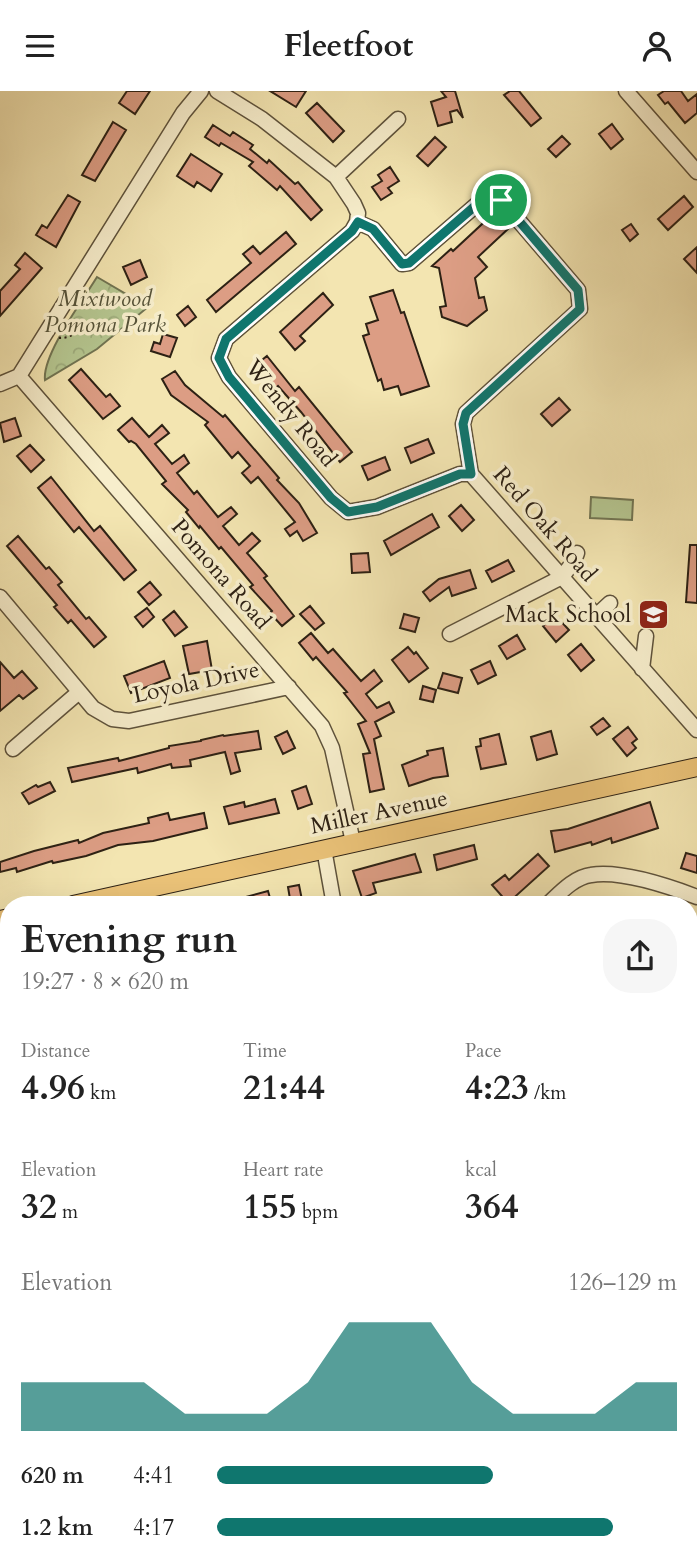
<!DOCTYPE html>
<meta charset="utf-8">
<style>
body{margin:0;font-family:Cardo,serif;background:#f6f6f6;color:#222;height:100vh;display:flex;flex-direction:column;font-size:26px;white-space:nowrap}
*{box-sizing:border-box;margin:0}
p{font-size:23px;color:#767676}
.icon{flex:none;width:38px;height:38px;fill:none;stroke:currentColor;stroke-width:2;stroke-linecap:round;stroke-linejoin:round}
.map{position:relative;flex:1;overflow:hidden}
.side{position:absolute;left:0px;top:805px;width:698px;height:672px;display:flex;flex-direction:column;background:#fff;border-radius:28px 28px 0 0;box-shadow:0 7px 28px #0002}
.side>*{flex:none}
.pin{position:absolute;display:grid;place-items:center;width:60px;height:60px;color:#fff;margin:-30px;border:4px solid #fff;border-radius:50%;box-shadow:0 2px 7px #0007}
.round{display:grid;place-items:center;flex:none;width:74px;height:74px;border-radius:28px;background:#f6f6f6}
.headline{display:flex;align-items:center;justify-content:space-between;height:119px;padding:0 21px}
h1{font-size:38px;font-weight:600;line-height:52px}
.figures{display:grid;grid-template-columns:repeat(3,1fr);gap:10px;height:119px;padding:7px 21px}
.figures div{display:grid;align-content:center}
.figures b{font-size:35px;font-weight:600}
.figures small{font-size:19px;font-weight:400}
.figures p{font-size:19px}
.chart{height:196px;padding:14px 21px}
.chart p{display:flex;justify-content:space-between}
.chart svg{width:100%;height:126px;margin-top:7px;fill:#0f766e;opacity:.7}
ul{padding:0 21px;list-style:none;font-size:23px}
li{display:grid;grid-template-columns:112px 84px 1fr;align-items:center;height:52px}
li i{height:18px;border-radius:9px;background:#0f766e}
header{display:flex;justify-content:space-between;align-items:center;height:91px;padding:0 21px;background:#fff;font-size:32px;font-weight:600}
.map>svg:first-child{display:block}
.forest{fill:url(#forest-crowns);stroke:#717452;stroke-width:2}
.pitch{fill:#b5c690;stroke:#717452;stroke-width:2}
.building{fill:#dc9d84;stroke:#2d2114;stroke-width:2}
.lines{fill:none;stroke-linecap:round;stroke-linejoin:round}
.minor-casing{stroke:#5e523b;stroke-width:17}
.major-casing{stroke:#2d2114;stroke-width:20}
.path{stroke:#2d2114;stroke-width:2;stroke-dasharray:2 3.5;stroke-linecap:butt}
.minor{stroke:#f7eecc;stroke-width:14}
.major{stroke:#eac278;stroke-width:18}
.route-casing{stroke:#fff;stroke-width:14}
.route{stroke:#0f766e;stroke-width:9}
.labels{text-anchor:middle;dominant-baseline:central;stroke-width:7;stroke-linejoin:round;paint-order:stroke}
.park-label{font-size:23px;font-style:italic;fill:#565339;stroke:#f7eecc}
.street-label{font-size:23px;fill:#2d2114;stroke:#f7eecc}
.poi-label{font-size:23px;fill:#2d2114;stroke:#f7eecc;text-anchor:end}
</style>
<header><svg class="icon" aria-label="menu" viewBox="0 0 24 24"><path d="M4 6h16M4 12h16M4 18h16"/></svg>Fleetfoot<svg class="icon" aria-label="person" viewBox="0 0 24 24"><circle cx="12" cy="8" r="4"/><path d="M4 21q1-7 8-7t8 7"/></svg></header>
<div class="map">
<svg width="697" height="1477" viewBox="0 0 697 1477">
<defs>
<pattern id="forest-crowns" width="20" height="18" patternUnits="userSpaceOnUse" patternTransform="scale(1.75)"><rect width="20" height="18" fill="#b5c690"/><path d="M2 6a3 3 0 1 1 6 0M12 15a3 3 0 1 1 6 0" fill="none" stroke="#9caa7b"/></pattern>
</defs>
<rect width="100%" height="100%" fill="#f3e5b1"/>
<filter id="stains"><feTurbulence type="fractalNoise" baseFrequency=".00286" numOctaves="4"/><feColorMatrix values="0 0 0 0 .2 0 0 0 0 .09 0 0 0 0 .02 0 0 0 .5 -.17"/></filter>
<radialGradient id="worn" r=".72"><stop offset=".6" stop-color="#630" stop-opacity="0"/><stop offset="1" stop-color="#630" stop-opacity=".3"/></radialGradient>
<!-- forest -->
<path class="forest" d="M97,186L148,216L97,258L45,289C42,264 83,209 97,186Z
M0,1153L9,1163V1306L0,1297Z"/>
<!-- pitch -->
<path class="pitch" d="M591,406L633,409L632,429L590,427Z"/>
<!-- building -->
<path class="building" d="M127,0H150L135,23L119,12Z
M270,0H306L296,16Z
M441,0H455L463,27L457,19L450,21L452,31L438,35L431,11L446,6Z
M510,0H519L541,27L531,35L504,4Z
M664,0H681L688,10L697,3V22L685,32L668,11L665,13L658,4Z
M317,12L344,40L333,51L306,22Z
M113,31L126,39L95,90L82,84Z
M612,33L623,48L611,58L599,43Z
M213,34L230,45L233,41L253,54L250,58L267,72L269,69L295,93L298,91L322,119L311,129L280,95L277,99L249,75L253,71L221,52L219,55L205,46Z
M562,45L570,53L556,66L548,58Z
M435,46L446,56L428,75L417,65Z
M191,63L222,83L211,100L197,91L194,96L177,85Z
M390,76L399,90L388,97L392,102L381,109L372,96L382,90L378,84Z
M68,104L80,111L56,156L36,144L42,134L47,137Z
M684,105L693,116L668,139L658,128Z
M494,122L509,137L478,166L487,176L475,187L479,207L484,206L487,219L467,235L442,226L440,216L446,215L439,177L432,175L451,158L453,160Z
M631,133L638,143L630,150L622,139Z
M286,141L296,153L216,221L207,209L251,172L243,163L253,155L260,163Z
M697,156V182L684,168Z
M25,162L42,177L0,225V200L20,178L15,174Z
M140,169L147,186L131,194L123,176Z
M393,199L401,222L404,221L429,295L401,304L398,295L384,299L381,288L378,290L363,245L369,243L366,233L378,229L370,206Z
M323,202L333,214L300,245L305,250L295,259L280,241Z
M188,215L196,226L185,235L177,224Z
M163,243L177,247L170,266L151,260L154,251L160,253Z
M267,265L295,300L299,296L352,361L340,371L301,321L278,295L276,297L257,273Z
M81,278L106,306L110,303L120,315L103,328L69,289Z
M175,280L185,294L223,326L225,324L279,387L277,389L299,412L317,442L303,450L297,440L290,445L285,438L295,431L258,386L251,392L242,382L250,375L238,361L232,367L205,334L208,331L171,304L162,288Z
M559,307L570,319L552,335L541,323Z
M15,327L21,345L4,351L0,332Z
M132,327L149,346L162,334L169,342L155,353L172,373L184,364L189,372L177,382L194,403L197,400L218,426L231,416L237,423L223,435L239,454L252,442L260,450L247,462L267,485L264,487L294,525L282,535L270,522L272,520L250,496L253,494L221,456L219,458L200,435L199,437L186,421L188,419L162,393L166,390L136,353L131,350L129,351L118,339Z
M428,348L434,362L411,372L405,357Z
M30,354L44,369L31,381L17,365Z
M385,366L390,379L368,389L362,375Z
M51,386L94,440L100,435L136,479L124,489L79,436L74,441L38,397Z
M461,414L474,429L462,440L449,425Z
M432,423L439,436L391,464L384,450Z
M18,445L46,478L49,476L62,491L58,494L86,528L89,526L106,546L94,556L71,529L68,532L54,516L57,514L7,455Z
M690,454H697V512L686,511Z
M368,462L370,481L352,482L351,463Z
M508,469L514,480L492,491L486,480Z
M470,479L476,497L452,505L449,496L430,510L423,501L439,488Z
M150,491L161,504L149,514L138,501Z
M310,515L324,532L315,539L300,523Z
M147,517L154,526L143,536L135,526Z
M174,520L187,536L175,545L163,529Z
M404,523L419,527L415,541L400,537Z
M555,524L569,539L556,551L543,535Z
M311,542L328,562L333,558L361,590L374,579L382,590L366,603L377,617L389,611L394,621L375,631L381,645L374,648L384,698L370,701L363,663L370,662L358,633L366,630L344,602L347,601L316,566L313,569L299,552Z
M517,544L525,558L507,568L499,555Z
M207,550L212,579L189,583L183,555Z
M581,553L594,569L581,580L568,564Z
M408,556L414,563L416,561L428,577L409,591L392,569Z
M164,570L170,587L131,602L124,585Z
M490,570L496,584L478,593L471,579Z
M0,571L14,587L22,580L37,597L23,608L19,604L0,620Z
M443,582L462,587L458,602L438,597Z
M423,595L436,599L433,611L420,608Z
M603,627L610,635L597,644L591,636Z
M628,636L637,648L632,652L636,657L627,665L613,648Z
M258,640L261,658L235,662L240,680L231,683L225,661L190,669L191,675L172,677L171,673L138,682L137,677L72,691L68,677L118,667L119,670L169,657V655L201,650V649L223,644L224,645Z
M287,640L295,657L283,663L275,646Z
M551,640L557,663L537,669L531,646Z
M499,643L506,673L481,678L476,656L481,655L480,648Z
M443,657L448,685L433,687L409,695L402,674L428,664L427,660Z
M50,691L55,700L29,713L22,702L36,694L38,696Z
M306,695L312,713L298,718L292,700Z
M275,708L279,722L229,733L224,716L244,711L245,716Z
M650,711L658,737L612,752L611,747L592,754L591,751L555,761L551,740L568,738Z
M168,722L170,729L204,722L207,737L153,750L118,754L86,765L53,772L52,770L17,781L16,777L0,781V771L34,760L78,749L79,752L103,742L149,732L148,727Z
M474,754L477,768L437,779L434,764Z
M686,762L697,765V782L681,777Z
M415,763L421,781L373,792L376,802L362,807L353,780Z
M538,763L549,775L508,812L492,794L505,784L509,789Z
M299,794L303,814H291L288,796Z
M268,800L272,814H227V811Z
M9,874V919L0,909V882Z
M0,1057L9,1068V1078L0,1085Z
M95,1468H124L114,1477H103Z
M237,1468H261L250,1477H227Z
M356,1468H373L362,1477H346Z
M440,1468H461L469,1477H430Z
M647,1468H672L675,1477H649Z"/>
<g class="lines">
<defs>
<path id="minor" d="M217,0L262,28L336,86L354,113L358,122L357,131
M626,0L697,81
M336,86L398,28
M357,131L373,138L402,173L409,172L482,109L495,106L501,109L578,199L580,218L466,322L463,333L471,383
M357,131L352,140L226,248L219,267L229,286L331,407L348,421L377,416L460,383H471
M19,285L322,635L332,657L353,751
M19,285L183,22L201,0
M0,293L19,285
M471,383L697,639
M0,506L93,617L112,628L129,630L289,596
M596,525L610,512
M450,543L562,486L574,470L577,462
M642,578L646,545
M13,658L79,601
M324,758L334,814
M547,814C559,803 574,786 591,784C622,779 668,795 697,806
M0,846L9,856
M690,905L697,899
M690,960L697,968
M0,983L9,991
M0,1001L9,1017
M690,1201L697,1210
M690,1302L697,1300
M690,1443L697,1451
M54,1468L62,1477
M500,1468L508,1477
M30,1477L40,1468
M295,1477L305,1468"/>
<path id="major" d="M73,814L697,676
M0,829L9,827"/>
</defs>
<!-- minor casing -->
<use href="#minor" class="minor-casing"/>
<!-- major casing -->
<use href="#major" class="major-casing"/>
<!-- path -->
<path class="path" d="M59,247C73,248 82,235 95,235
M0,1284L9,1292"/>
<!-- minor -->
<use href="#minor" class="minor"/>
<!-- major -->
<use href="#major" class="major"/>
</g>
<g class="lines">
<defs>
<path id="route" d="M495,106L501,109L578,199L580,218L466,322L463,333L471,383H460L377,416L348,421L331,407L229,286L219,267L226,248L352,140L358,131L373,138L402,173L409,172L482,109Z"/>
</defs>
<!-- route casing -->
<use href="#route" class="route-casing"/>
<!-- route -->
<use href="#route" class="route"/>
</g>
<!-- icons -->
<defs>
<symbol id="school-square" viewBox="-11 -11 22 22"><rect x="-9" y="-9" width="18" height="18" rx="4" fill="#8f2418" stroke="#f7eecc"/><path d="M0-5L7-2L0 1L-7-2ZM-4 1L0 2.5L4 1V4Q0 6-4 4Z" fill="#fff"/></symbol>
</defs>
<g fill-rule="evenodd">
<use href="#school-square" x="636" y="506" width="35" height="35"/>
</g>
<g class="labels">
<!-- park labels -->
<g class="park-label">
<text x="105" y="207">Mixtwood<tspan x="105" dy="26">Pomona Park</tspan></text>
</g>
<!-- street labels -->
<g class="street-label">
<text transform="translate(291 322) rotate(51)">Wendy Road</text>
<text transform="translate(545 433) rotate(49)">Red Oak Road</text>
<text transform="translate(221 483) rotate(49)">Pomona Road</text>
<text transform="translate(196 591) rotate(-12)">Loyola Drive</text>
<text transform="translate(379 721) rotate(-12)">Miller Avenue</text>
</g>
<!-- poi labels -->
<g class="poi-label">
<text x="631" y="523">Mack School</text>
</g>
</g>
<rect width="100%" height="100%" filter="url(#stains)"/>
<rect width="100%" height="100%" fill="url(#worn)"/>
</svg>
<div class="pin" style="left:501px;top:109px;background:#1e9e55"><svg class="icon" aria-label="arrive" viewBox="0 0 24 24"><path d="M6 21V4h12l-3 4 3 4H6"/></svg></div>
<section class="side">
<div class="headline"><div><h1>Evening run</h1><p>19:27 · 8 × 620 m</p></div><a class="round"><svg class="icon" aria-label="share" viewBox="0 0 24 24"><path d="M12 15V3M7 8l5-5 5 5M5 13v7h14v-7"/></svg></a></div>
<div class="figures">
<div><p>Distance</p><b>4.96<small> km</small></b></div>
<div><p>Time</p><b>21:44</b></div>
<div><p>Pace</p><b>4:23<small> /km</small></b></div>
</div>
<div class="figures">
<div><p>Elevation</p><b>32<small> m</small></b></div>
<div><p>Heart rate</p><b>155<small> bpm</small></b></div>
<div><p>kcal</p><b>364</b></div>
</div>
<div class="chart"><p><span>Elevation</span>126–129 m</p>
<svg viewBox="0 0 160 44" preserveAspectRatio="none"><path d="M0 44V27L10 27L20 27L30 27L40 38L50 38L60 38L70 27L80 6L90 6L100 6L110 27L120 38L130 38L140 38L150 27L160 27V44z"/></svg>
</div>
<ul>
<li><b>620 m</b>4:41<i style="width:60%"></i></li>
<li><b>1.2 km</b>4:17<i style="width:86%"></i></li>
</ul>
</section>
</div>
